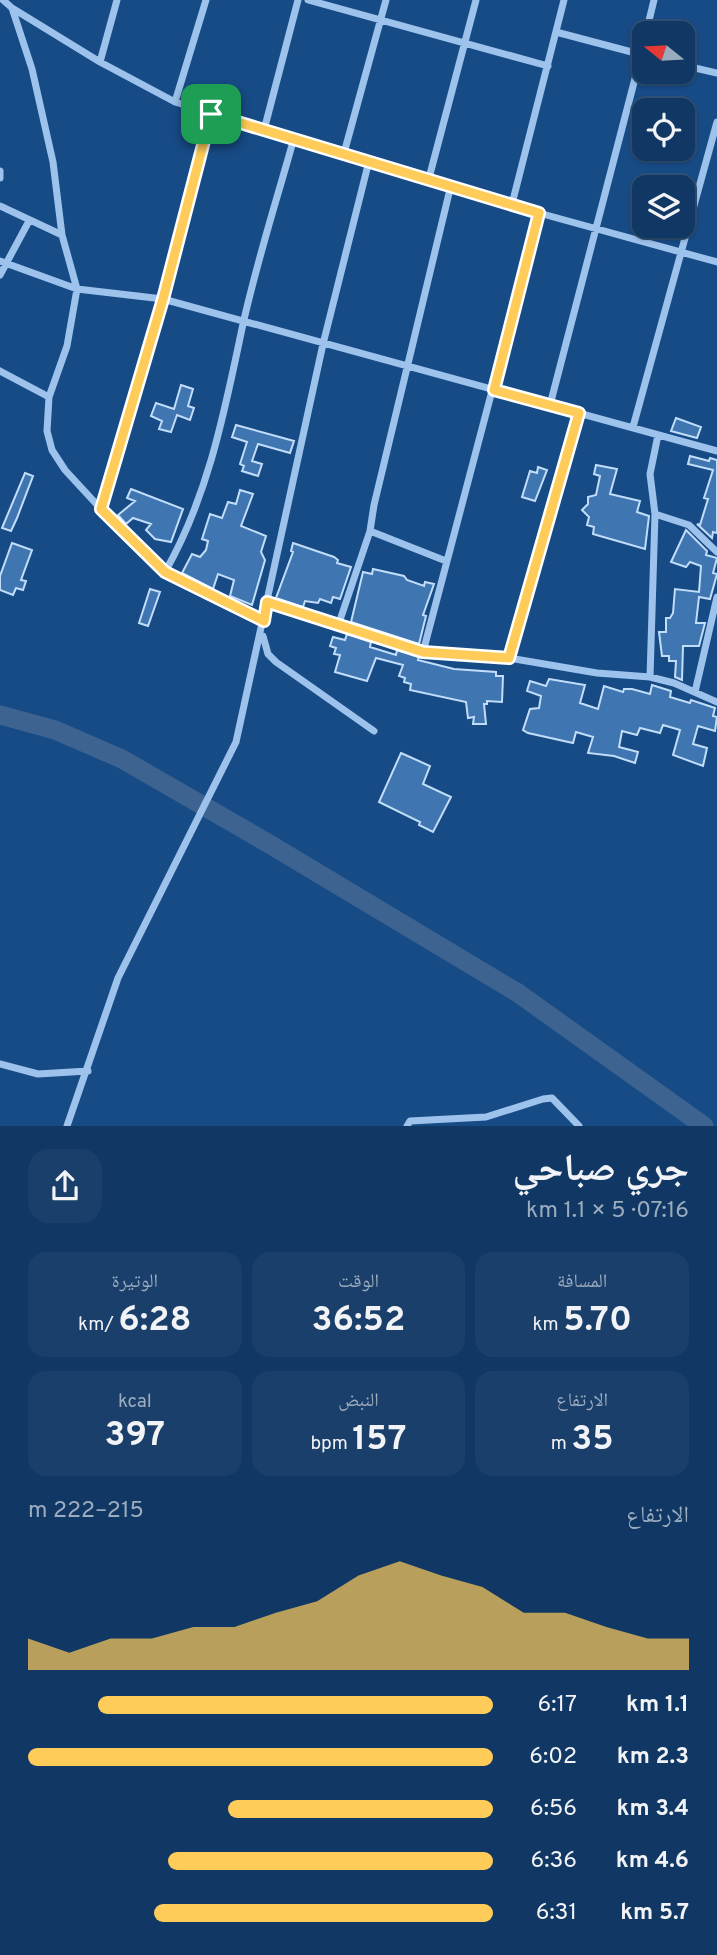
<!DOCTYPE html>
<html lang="ar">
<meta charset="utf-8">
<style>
body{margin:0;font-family:Overpass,"Noto Naskh Arabic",sans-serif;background:#1a3f6a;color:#f1f3f6;direction:rtl;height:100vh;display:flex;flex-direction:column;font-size:26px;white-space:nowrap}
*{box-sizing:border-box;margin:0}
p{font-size:23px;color:#9cacbf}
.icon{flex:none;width:38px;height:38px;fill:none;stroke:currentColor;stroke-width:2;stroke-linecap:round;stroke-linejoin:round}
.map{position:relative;height:1126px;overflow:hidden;direction:ltr}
.details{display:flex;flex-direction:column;background:#113864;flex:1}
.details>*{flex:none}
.needle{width:46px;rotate:288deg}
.buttons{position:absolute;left:632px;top:21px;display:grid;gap:14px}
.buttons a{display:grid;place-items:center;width:63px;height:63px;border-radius:14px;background:#113864;box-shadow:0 2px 5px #0004,0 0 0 2px #305278;font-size:35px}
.pin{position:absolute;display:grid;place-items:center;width:60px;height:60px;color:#fff;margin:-30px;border-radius:14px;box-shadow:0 4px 10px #0006}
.round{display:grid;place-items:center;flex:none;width:74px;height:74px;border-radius:21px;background:#1a3f6a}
.overview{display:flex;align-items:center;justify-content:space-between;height:119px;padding:0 28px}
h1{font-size:38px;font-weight:700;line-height:52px}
.metrics{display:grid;grid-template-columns:repeat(3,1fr);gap:10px;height:119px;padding:7px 28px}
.metrics div{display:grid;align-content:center;border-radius:18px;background:#1a3f6a;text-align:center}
.metrics b{font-size:35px;font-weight:700}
.metrics small{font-size:19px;font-weight:400}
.metrics p{font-size:19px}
.chart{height:196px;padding:14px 28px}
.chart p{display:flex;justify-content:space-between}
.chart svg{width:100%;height:126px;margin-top:7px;fill:#ffcb59;opacity:.7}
ul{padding:0 28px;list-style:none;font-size:23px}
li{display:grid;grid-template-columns:112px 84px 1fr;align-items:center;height:52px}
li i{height:18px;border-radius:9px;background:#ffcb59}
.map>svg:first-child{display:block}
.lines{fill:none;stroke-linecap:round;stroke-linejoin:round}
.river{stroke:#3d6390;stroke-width:19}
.building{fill:#3f75b0;stroke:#c2ddfa;stroke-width:2}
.street{stroke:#9dc3ed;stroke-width:7}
.route-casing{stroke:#fff;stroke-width:14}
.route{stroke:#ffcb59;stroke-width:9}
</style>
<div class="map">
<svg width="717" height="1126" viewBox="0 0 717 1126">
<rect width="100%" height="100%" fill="#174b86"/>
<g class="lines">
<!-- river -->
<path class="river" d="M0,715L55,730L122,759L271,845L518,993L704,1126"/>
</g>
<!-- building -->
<path class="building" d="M181,385L193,389L188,406L194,408L190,420L177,415L171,432L159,429L162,421L151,416L156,403L174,409Z
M676,418L701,427L697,438L671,431Z
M236,425L294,441L290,453L258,444L252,461L262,464L258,476L242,471L244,466L240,464L247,442L232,437Z
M690,456L709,461L710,458L717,460V533L713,532L712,538L697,524L700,525L708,499L704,498L713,470L688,464Z
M596,465L617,469L610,494L640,501L637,512L649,516L645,549L593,534L594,527L587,525L589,517L582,510L588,504V497L596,495L600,476L594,474Z
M538,467L547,470L535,501L522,497L530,471L537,473Z
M25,473L33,476L17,518L11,531L2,528Z
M131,489L183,509L171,542L155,539L146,530L151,524L133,518L126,524L118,515L135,501L127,498Z
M240,490L253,494L241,526L266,536L261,552L265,560L252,605L230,596L234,580L218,574L213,589L182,573L192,554L200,557L206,550L208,541L202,539L210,514L222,518L228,502L236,504Z
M686,530L707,551L706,555L717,558L713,573L717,574L710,599L699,597L696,623H705L699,646H683L682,680L675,677L676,661H669V656H662L659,632H666V618H670L673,613L675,589L699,592L701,566L690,562L686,567L671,562Z
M12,543L32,550L21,580L26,581L23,590L16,588L13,595L0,590V576Z
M293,543L334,557L338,560L337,563L351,567L340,599L333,597L331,603L320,599L318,603L305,601L303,607L276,598L293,552L291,551Z
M373,569L404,576L407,580L424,586L425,582L434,584L423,615L426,616L419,644L351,622L363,572L372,574Z
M150,589L160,592L148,626L139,623Z
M347,634L371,642L370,647L396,655L397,650L419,657L418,660L454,669L496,672V676H503L502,702L487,701V704H484L486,724H473L474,717L468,718L466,702L410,690L411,684L404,682L405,678L399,676L403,665L376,658L367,681L335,672L340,655L334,654L336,648L330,646L333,637L345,640Z
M549,679L585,685L580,703L598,709L604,686L623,692L624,689H632L650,694L652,685L671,691L670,697L690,703L691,700L715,708L713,716L717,717L715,731L698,726L693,744L707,748L703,766L673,755L680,730L663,725L660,733L640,728L637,735L622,731L619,747L638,752L635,763L614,756L588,753L593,737L576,732L573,743L528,733L523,730L530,709L539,708L541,696L527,691L530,681L546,686Z
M401,753L430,766L423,784L451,797L433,832L419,825L420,822L379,802Z"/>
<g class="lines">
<!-- street -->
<path class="street" d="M3,0L12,8L100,62L175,102L539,213L717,262
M308,0L548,66
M12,8L32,69L53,162L62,235L77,289L67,346L49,397L47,431L52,450L65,470L101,509L165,572L264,621
M556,32L643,55
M646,33L654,0
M100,62L117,0
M682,65L717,73
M175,102L206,0
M264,130L298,0
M344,153L386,0
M0,171V178
M429,178L476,0
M512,204L564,0
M0,206L62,235
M0,261L77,289L163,299L717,451
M0,275L29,221
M0,371L49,397
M550,405L644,44
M633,427L717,122
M101,509L163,299L211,114
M655,514L689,525L717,552
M370,531L446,561
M165,572C209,495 225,409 243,324C257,261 277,199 294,138
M267,602L423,652L509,658L597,673L650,677L674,683L717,702
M338,626L370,531L374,505L451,185
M263,636L268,654L276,662L374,731
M423,652L539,213
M509,658L579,413
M650,677L655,514L650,474L658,435
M695,692L717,597
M0,1064L38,1074L88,1071
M67,1126L118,978L236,742L323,344L369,161
M407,1126L410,1121L486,1117L543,1099L552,1098L579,1126"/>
</g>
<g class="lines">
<defs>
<path id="route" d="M211,114L539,213L494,390L579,413L509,658L423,652L267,602L264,621L165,572L101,509L163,299Z"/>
</defs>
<!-- route casing -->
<use href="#route" class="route-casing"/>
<!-- route -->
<use href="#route" class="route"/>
</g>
</svg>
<div class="buttons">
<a><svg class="needle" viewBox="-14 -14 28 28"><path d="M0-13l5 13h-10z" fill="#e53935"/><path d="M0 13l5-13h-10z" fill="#9cacbf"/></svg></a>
<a><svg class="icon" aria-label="locate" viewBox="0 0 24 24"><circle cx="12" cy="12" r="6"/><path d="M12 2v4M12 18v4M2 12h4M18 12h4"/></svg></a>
<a><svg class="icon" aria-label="layers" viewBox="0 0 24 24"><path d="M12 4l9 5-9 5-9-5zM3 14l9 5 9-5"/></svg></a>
</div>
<div class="pin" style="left:211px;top:114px;background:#1e9e55"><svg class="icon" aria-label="arrive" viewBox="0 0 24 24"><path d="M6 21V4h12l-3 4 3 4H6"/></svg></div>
</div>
<section class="details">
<div class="overview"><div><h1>جري صباحي</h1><p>07:16 · 5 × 1.1 km</p></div><a class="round"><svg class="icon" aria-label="share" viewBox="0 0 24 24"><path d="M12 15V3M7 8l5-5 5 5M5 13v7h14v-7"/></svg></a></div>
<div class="metrics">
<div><p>المسافة</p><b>5.70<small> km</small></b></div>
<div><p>الوقت</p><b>36:52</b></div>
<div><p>الوتيرة</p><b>6:28<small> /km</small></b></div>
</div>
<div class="metrics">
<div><p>الارتفاع</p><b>35<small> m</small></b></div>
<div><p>النبض</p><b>157<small> bpm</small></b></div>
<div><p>kcal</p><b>397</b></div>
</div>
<div class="chart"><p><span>الارتفاع</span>215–222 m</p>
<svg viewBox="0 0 160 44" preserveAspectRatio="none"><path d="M0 44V33L10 38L20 33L30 33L40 29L50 29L60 24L70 20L80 11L90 6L100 11L110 15L120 24L130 24L140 29L150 33L160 33V44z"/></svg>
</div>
<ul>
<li><b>1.1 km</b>6:17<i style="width:85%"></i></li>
<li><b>2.3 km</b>6:02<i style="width:100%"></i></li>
<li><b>3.4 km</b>6:56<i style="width:57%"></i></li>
<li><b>4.6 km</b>6:36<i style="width:70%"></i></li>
<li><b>5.7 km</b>6:31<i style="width:73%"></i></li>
</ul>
</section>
